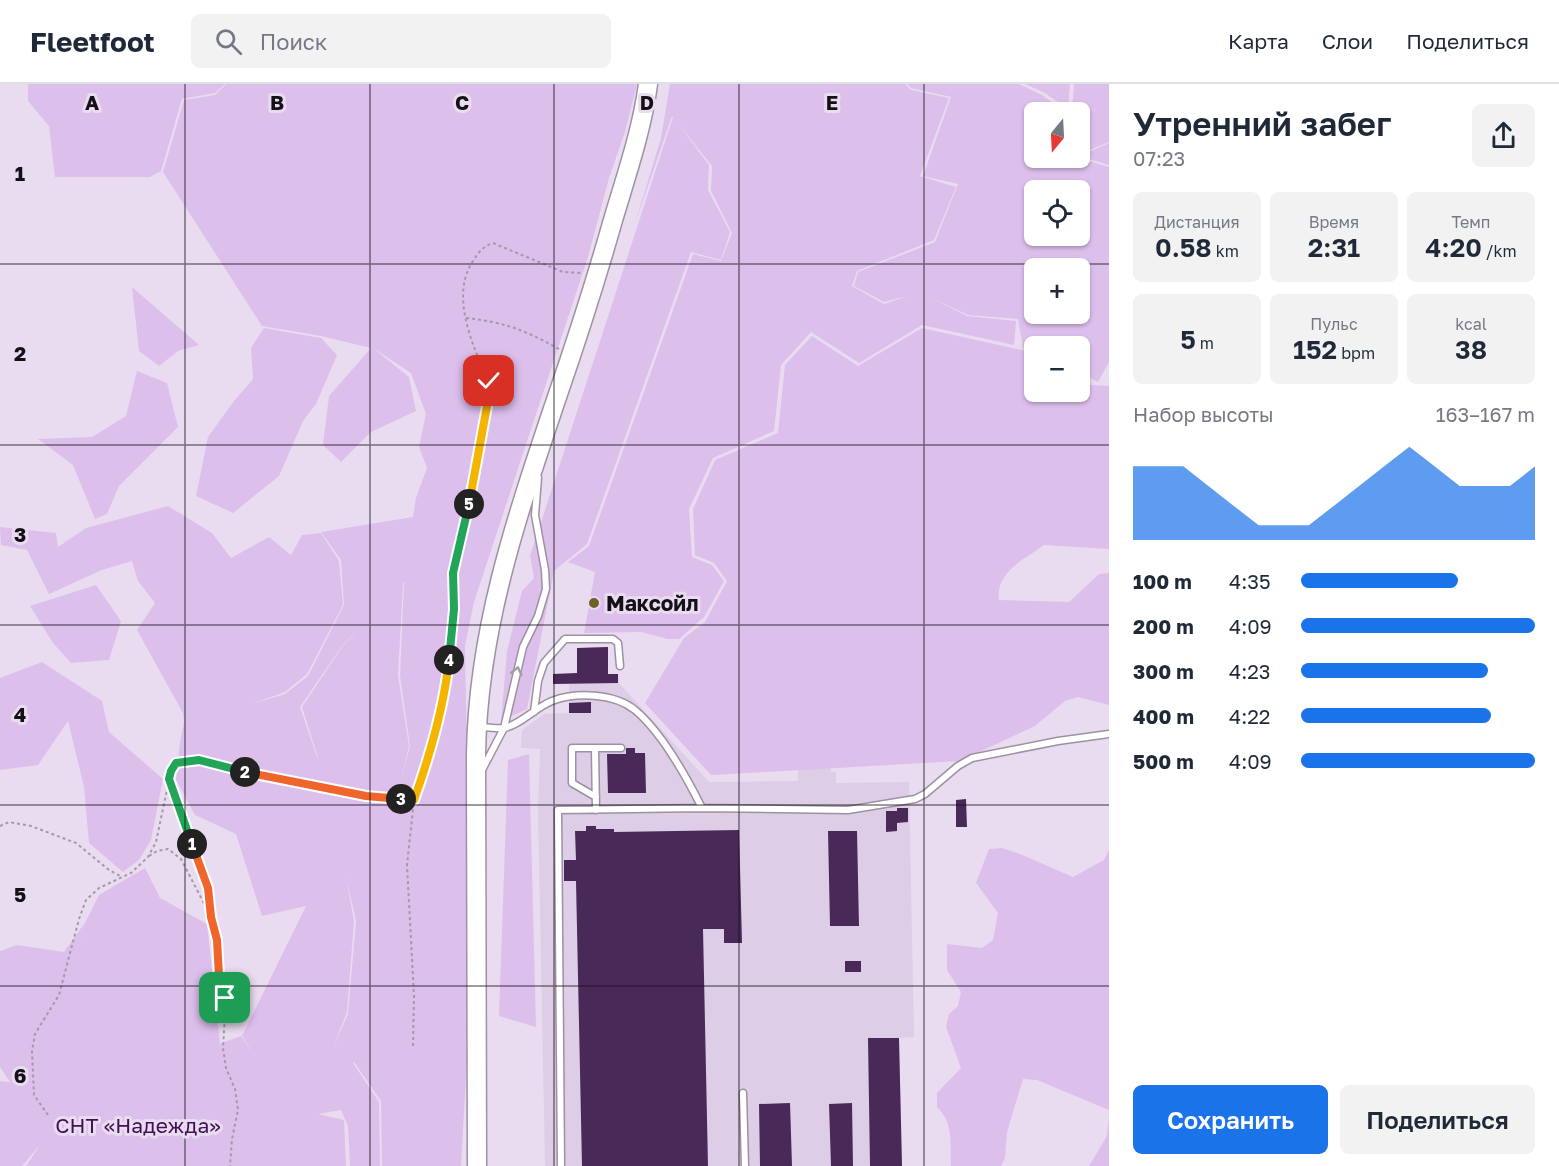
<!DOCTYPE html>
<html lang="ru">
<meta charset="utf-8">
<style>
body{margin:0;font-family:"Golos Text",sans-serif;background:#f2f2f3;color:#1f2937;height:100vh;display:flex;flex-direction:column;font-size:22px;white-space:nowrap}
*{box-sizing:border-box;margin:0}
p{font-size:20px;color:#747a83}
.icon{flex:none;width:33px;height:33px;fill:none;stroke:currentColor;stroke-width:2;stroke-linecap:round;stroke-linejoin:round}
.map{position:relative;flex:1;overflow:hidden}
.drawer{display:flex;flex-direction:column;background:#fff;width:450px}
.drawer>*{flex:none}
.needle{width:39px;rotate:198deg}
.fabs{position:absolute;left:1024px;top:18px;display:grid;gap:12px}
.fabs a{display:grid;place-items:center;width:66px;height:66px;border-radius:9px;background:#fff;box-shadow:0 2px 4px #0004;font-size:30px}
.pin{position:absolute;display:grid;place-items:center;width:51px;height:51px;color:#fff;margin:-26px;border-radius:12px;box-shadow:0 3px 9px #0006}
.km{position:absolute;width:30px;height:30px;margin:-15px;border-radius:50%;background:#222;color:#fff;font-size:16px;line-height:30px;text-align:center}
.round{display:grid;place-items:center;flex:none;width:63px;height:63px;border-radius:9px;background:#f2f2f3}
.head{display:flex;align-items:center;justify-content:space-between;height:102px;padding:0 24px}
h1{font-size:33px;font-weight:600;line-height:45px}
.metrics{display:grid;grid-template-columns:repeat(3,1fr);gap:9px;height:102px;padding:6px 24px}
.metrics div{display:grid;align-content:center;border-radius:9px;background:#f2f2f3;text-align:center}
.metrics b{font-size:26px;font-weight:600}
.metrics small{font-size:16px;font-weight:400}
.metrics p{font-size:16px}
.chart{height:168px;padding:12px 24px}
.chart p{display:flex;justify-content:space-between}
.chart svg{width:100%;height:108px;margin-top:6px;fill:#1a73e8;opacity:.7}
.button{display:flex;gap:12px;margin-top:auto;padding:12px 24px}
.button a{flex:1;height:69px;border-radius:9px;background:#1a73e8;color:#fff;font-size:24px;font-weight:600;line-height:69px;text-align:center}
.button a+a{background:#f2f2f3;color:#1f2937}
ul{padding:0 24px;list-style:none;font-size:20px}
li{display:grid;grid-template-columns:96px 72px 1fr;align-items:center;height:45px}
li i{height:15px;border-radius:8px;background:#1a73e8}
header{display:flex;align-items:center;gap:36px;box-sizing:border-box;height:84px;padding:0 30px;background:#fff;border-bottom:2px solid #e0e1e3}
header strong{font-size:28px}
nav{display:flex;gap:33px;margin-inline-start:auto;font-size:21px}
.search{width:420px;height:54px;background:#f2f2f3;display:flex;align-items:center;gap:15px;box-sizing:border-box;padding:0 21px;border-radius:9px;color:#747a83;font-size:22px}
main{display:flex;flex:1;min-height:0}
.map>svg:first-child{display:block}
.built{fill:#decde7}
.green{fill:#ddbfec;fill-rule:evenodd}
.building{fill:#492958}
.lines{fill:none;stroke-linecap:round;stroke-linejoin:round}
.lane-casing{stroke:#9d91a3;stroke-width:9}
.primary-casing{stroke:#9d91a3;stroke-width:21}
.path{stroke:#a399a8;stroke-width:2;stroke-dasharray:3 3;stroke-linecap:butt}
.lane{stroke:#fff;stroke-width:6}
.primary{stroke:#fff;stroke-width:18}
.oneway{stroke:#a19fa2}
.split-1-casing{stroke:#fff;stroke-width:12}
.split-2-casing{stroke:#fff;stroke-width:12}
.split-3-casing{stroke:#fff;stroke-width:12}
.split-4-casing{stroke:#fff;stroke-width:12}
.split-5-casing{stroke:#fff;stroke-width:12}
.split-6-casing{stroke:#fff;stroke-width:12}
.split-1{stroke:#f0652b;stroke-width:8}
.split-2{stroke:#22a559;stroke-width:8}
.split-3{stroke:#f0652b;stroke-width:8}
.split-4{stroke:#f5b400;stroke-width:8}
.split-5{stroke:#22a559;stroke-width:8}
.split-6{stroke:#f5b400;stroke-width:8}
.grid{fill:none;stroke:#141016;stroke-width:1.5;stroke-opacity:0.55}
.poi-dot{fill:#6f602d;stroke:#e9dcf0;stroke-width:2}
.labels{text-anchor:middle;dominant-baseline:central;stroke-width:6;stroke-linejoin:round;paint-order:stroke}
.poi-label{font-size:21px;font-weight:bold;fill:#141016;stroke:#e9dcf0;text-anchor:start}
.park-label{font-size:21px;fill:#411153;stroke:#e9dcf0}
.grid-label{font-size:20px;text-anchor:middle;font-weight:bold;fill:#141016;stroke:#e9dcf0;stroke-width:6;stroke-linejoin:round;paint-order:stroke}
</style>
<header>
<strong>Fleetfoot</strong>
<div class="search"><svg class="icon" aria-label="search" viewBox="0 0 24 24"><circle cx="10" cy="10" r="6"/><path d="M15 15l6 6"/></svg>Поиск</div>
<nav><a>Карта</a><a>Слои</a><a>Поделиться</a></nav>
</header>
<main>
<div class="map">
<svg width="1109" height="1082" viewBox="0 0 1109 1082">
<rect width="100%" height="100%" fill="#e9dcf0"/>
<!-- built -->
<path class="built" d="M608,563V590H618L619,599L709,698L798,697V677H831V688H836V699L909,698L914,953L899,954L902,1082H545L538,726L540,665L521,664L522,646L544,630L569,629V600H553V590L577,589V564Z"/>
<!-- green -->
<path class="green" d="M28,0H225L215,9L182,15L161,87L150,93H55L49,42L28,17Z
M226,0H637L625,48L609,94L588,173L474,518L465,562L471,901L461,1082H382L381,1017L354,978L353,979L379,1018L380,1082H350L348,1042L341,1026L318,1030L344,1036L346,1082H26L40,1061L22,1082H0V997L10,998L0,983V867L17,861L64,868L84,840L75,876L84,841L99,811L145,784L160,814L207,840L220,959L218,963L221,959L241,952L255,972L242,952L306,822L262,832L236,750L195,731L176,696L180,658L184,638L183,629L137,546L155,519L138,497L132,477L102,486L49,510L27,466L1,461L0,443L56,449L58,463L86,444L168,422L212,449L231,474L269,453L291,471L302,451L321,449L339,477L343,521L307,590L285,608L249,621L285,610L308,592L344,521L341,476L321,448L413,433L416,414L427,384L419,363L426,330L411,289L373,264L409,293L416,327L371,348L341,378L323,361L329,312L371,264L321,252L262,242L163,88L184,16L215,11ZM404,498L400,592L410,662L401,695L409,662L398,591L403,499ZM361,542L342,563L302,623L318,674L317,673L300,623L342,562ZM346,793L356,837L348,930L333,964L347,928L354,837Z
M670,0H905L911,6L949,14L920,92L956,103L934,156L857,187L852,202L884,220L908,212L884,218L854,202L858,188L935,158L958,100L923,92L951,13L911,4L907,0H1019L1042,11L1066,28H1035V74H1078L1109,83V278L1098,298L1080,288V262H1035V267L1023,263L1018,235L968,231L930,213L967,232L1016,237L1014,261L922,241L859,279L811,248L781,281L774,347L713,374L689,425L692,473L712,481L724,497L704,533L679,555H668L641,548L584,549L595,488L568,478L589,462L693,170L721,177L732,149L711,107L712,82L676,37L709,81L708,106L730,148L721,176L691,168L587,460L554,487L527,625L501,637L507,567L522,507L534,494L530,472L673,33L672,32L635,140L661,54ZM1035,106H1080V152H1035ZM1035,184H1080V230H1035Z
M1025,0H1070L1068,25L1045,9Z
M1074,0H1109V58L1080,70V28L1072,27Z
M1109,59V81L1080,72Z
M132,203L199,261L178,267L159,282L139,267Z
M264,244L321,254L337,271L316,320L303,337L279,392L233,429L196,412L208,353L234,317L253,295L251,264Z
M922,244L1035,269V308H1080V294L1091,301L1109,302V465L1044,461C1025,475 995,488 999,516L1069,518L1099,490L1109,489V621L1078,613L1065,617L1035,642L960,677L711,691L645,619L684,554L705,538L727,497L714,479L695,471L693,425L715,376L778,349L785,281L812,252L858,282Z
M137,287L167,299L178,343L119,402L107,430L95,435L73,381L38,355L92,353L126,332Z
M96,501L121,537L109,576L71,579L53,559L30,522Z
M42,578L102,617L109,648L163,695L151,756L139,776L123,788L89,759L84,703L68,637L38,681L0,686V594Z
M529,670L536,943L499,932L508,676Z
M1002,764L1025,772L1073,793L1104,776L1109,766V1026L1037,996L1023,995L1007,1048L1005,1074L1001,1082H951C950,1060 954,1039 937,1023V1009L961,984L946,943L949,930L958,922L961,908L947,886V860L982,864L993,856L998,829L976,799L989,765Z
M1109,1032V1082H1089L1107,1052Z"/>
<!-- building -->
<path class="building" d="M608,563V590H618V599L553,600V590L577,589V564Z
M591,618V629H569V619Z
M626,664H635V669H645L646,709H608L607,670H626Z
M966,715L967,743H956V716Z
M897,724H908V738L897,739V747L886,748V727H897Z
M586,742H596V745H614V748L739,746L742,859H724V845H703L708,1082H582L576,797H564V776H576L575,747H586Z
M828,747H857L859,842H830Z
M845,877H861V888H845Z
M868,954H899L902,1082H870Z
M790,1019L792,1082H760L759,1020Z
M852,1019L853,1082H831L829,1020Z"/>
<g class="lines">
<defs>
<path id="lane" d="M534,628L538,597L544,579L565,555H613L618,559L620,582
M481,643C488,643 497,645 504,644C520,641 536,623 552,617C576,608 614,609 635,626C661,648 687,694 702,724
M595,664L596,726
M482,686L504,644L523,563L538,532L546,505L545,486L535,431L538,394
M596,713L572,699V664H621
M743,1009L745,1082
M561,1082L558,726L702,724L848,726L915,715L925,710L958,682L972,674L1058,657L1109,650"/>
<path id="primary" d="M477,1082L476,670C478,544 517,432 557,313C577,255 596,196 613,136C626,92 642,46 648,0"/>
</defs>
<!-- lane casing -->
<use href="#lane" class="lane-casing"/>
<!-- primary casing -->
<use href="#primary" class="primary-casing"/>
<!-- path -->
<path class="path" d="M466,234C504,238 525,246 559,265
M170,697L209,804L211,833L217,856L220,892L226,914L223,964L226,984L235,1005L238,1026L232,1055L230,1082
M0,742L9,738L31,742L76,759L109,786L122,793
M149,772L157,767L168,765L181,775L210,831
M413,962L414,912L407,781L414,716L423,691L446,604L454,525V489L477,388L490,306C488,291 479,277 474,263C464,236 456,202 473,177C479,168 482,163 493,159L563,188L582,189
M48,1031L34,1011L32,967L35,950L59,911L79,835L86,816L99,804L131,789L148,773L156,758L171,687L176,679L199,676L245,688L366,713L414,716"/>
<!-- lane -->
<use href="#lane" class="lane"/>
<!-- primary -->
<use href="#primary" class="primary"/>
</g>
<!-- one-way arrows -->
<defs><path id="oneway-chevron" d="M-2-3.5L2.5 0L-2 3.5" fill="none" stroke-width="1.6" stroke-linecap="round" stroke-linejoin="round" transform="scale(1.5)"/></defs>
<use class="oneway" href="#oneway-chevron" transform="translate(517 587) rotate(-77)"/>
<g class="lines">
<defs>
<path id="split-1" d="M192,760L208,804L211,833L217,856L219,892L225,914"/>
<path id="split-2" d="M192,760L169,695L171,687L176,679L199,676L245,688"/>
<path id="split-3" d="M245,688L366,712L401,715"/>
<path id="split-4" d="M401,715L414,716C430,671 444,623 449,576"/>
<path id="split-5" d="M449,576L454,525L453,489L469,420"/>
<path id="split-6" d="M469,420L490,306L489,297"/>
</defs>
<!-- split-1 casing -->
<use href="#split-1" class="split-1-casing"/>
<!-- split-2 casing -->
<use href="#split-2" class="split-2-casing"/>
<!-- split-3 casing -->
<use href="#split-3" class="split-3-casing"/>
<!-- split-4 casing -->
<use href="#split-4" class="split-4-casing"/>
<!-- split-5 casing -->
<use href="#split-5" class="split-5-casing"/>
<!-- split-6 casing -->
<use href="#split-6" class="split-6-casing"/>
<!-- split-1 -->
<use href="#split-1" class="split-1"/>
<!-- split-2 -->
<use href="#split-2" class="split-2"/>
<!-- split-3 -->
<use href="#split-3" class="split-3"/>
<!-- split-4 -->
<use href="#split-4" class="split-4"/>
<!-- split-5 -->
<use href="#split-5" class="split-5"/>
<!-- split-6 -->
<use href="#split-6" class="split-6"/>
</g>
<!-- grid -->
<path class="grid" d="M185,0V1082M370,0V1082M554,0V1082M739,0V1082M924,0V1082M0,180H1109M0,361H1109M0,541H1109M0,721H1109M0,902H1109"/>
<!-- markers -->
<circle class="poi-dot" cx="594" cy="519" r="6"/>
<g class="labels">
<!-- poi labels -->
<g class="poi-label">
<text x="606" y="519">Максойл</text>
</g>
<!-- park labels -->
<g class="park-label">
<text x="138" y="1041">СНТ «Надежда»</text>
</g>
</g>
<g class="grid-label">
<text x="92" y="26">A</text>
<text x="277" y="26">B</text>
<text x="462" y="26">C</text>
<text x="647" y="26">D</text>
<text x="832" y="26">E</text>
<text x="20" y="97">1</text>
<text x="20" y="277">2</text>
<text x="20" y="458">3</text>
<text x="20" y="638">4</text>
<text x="20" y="818">5</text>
<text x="20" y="999">6</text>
</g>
</svg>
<div class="fabs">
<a><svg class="needle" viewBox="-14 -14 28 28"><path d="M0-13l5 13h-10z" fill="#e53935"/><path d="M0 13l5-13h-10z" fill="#747a83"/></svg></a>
<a><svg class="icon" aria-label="locate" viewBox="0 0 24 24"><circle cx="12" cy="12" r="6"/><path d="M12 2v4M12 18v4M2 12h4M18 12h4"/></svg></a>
<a>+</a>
<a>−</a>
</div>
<div class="pin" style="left:225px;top:914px;background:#1e9e55"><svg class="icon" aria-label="arrive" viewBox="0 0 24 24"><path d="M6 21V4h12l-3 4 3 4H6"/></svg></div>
<div class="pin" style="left:489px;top:297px;background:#d93025"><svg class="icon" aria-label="check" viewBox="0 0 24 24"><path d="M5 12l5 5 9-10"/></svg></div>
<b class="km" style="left:192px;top:760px">1</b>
<b class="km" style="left:245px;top:688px">2</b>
<b class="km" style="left:401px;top:715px">3</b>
<b class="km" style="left:449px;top:576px">4</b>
<b class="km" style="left:469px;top:420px">5</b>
</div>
<section class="drawer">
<div class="head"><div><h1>Утренний забег</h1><p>07:23</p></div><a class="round"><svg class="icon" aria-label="share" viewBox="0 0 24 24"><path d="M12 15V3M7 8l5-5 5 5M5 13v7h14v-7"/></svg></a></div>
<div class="metrics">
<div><p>Дистанция</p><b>0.58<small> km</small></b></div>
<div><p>Время</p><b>2:31</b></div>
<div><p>Темп</p><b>4:20<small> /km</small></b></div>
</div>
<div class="metrics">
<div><b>5<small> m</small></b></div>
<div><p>Пульс</p><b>152<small> bpm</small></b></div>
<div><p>kcal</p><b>38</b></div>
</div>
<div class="chart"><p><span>Набор высоты</span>163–167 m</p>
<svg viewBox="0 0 160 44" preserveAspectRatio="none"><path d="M0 44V14L10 14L20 14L30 22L40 30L50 38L60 38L70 38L80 30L90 22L100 14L110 6L120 14L130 22L140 22L150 22L160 14V44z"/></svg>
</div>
<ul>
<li><b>100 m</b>4:35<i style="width:67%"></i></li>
<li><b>200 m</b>4:09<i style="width:100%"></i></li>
<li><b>300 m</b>4:23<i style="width:80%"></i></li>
<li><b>400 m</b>4:22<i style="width:81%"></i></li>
<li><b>500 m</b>4:09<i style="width:100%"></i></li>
</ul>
<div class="button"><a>Сохранить</a><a>Поделиться</a></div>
</section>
</main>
